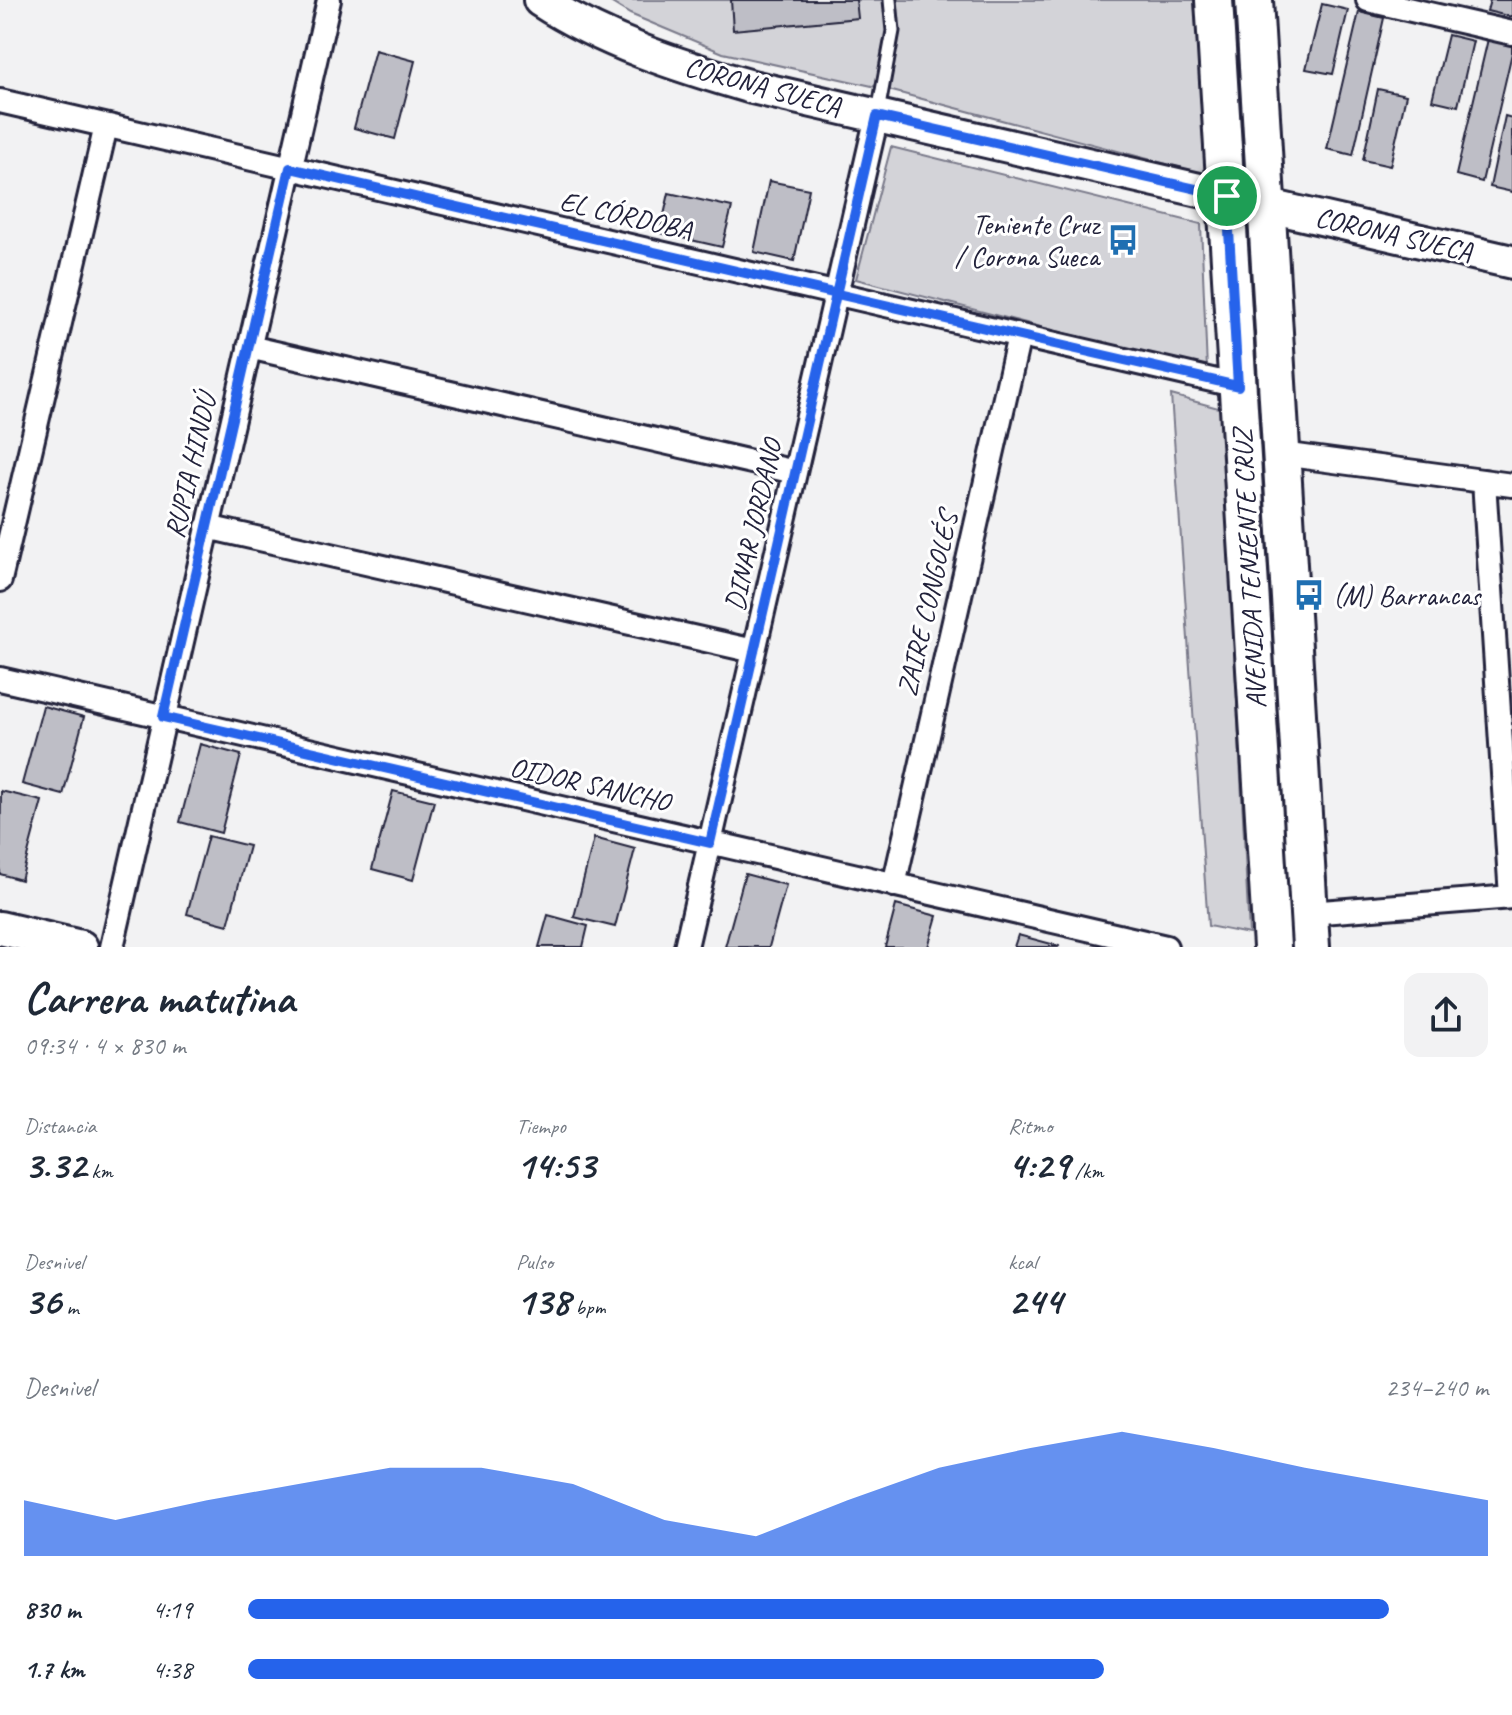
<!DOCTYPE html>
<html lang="es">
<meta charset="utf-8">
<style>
body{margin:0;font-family:Caveat,sans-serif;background:#f2f2f3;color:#1f2937;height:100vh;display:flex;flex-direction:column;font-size:30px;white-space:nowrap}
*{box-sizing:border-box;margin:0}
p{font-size:26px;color:#747a83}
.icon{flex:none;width:44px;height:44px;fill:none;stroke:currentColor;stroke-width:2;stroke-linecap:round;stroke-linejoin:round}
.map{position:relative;height:947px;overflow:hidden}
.side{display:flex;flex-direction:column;background:#fff;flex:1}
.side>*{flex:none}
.pin{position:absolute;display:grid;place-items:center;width:68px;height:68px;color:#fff;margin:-34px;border:4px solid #fff;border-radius:50%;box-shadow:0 2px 8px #0007}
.round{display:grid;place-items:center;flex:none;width:84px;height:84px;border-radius:16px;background:#f2f2f3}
.summary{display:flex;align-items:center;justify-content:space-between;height:136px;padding:0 24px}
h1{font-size:44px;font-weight:600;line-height:60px}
.metrics{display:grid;grid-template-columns:repeat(3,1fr);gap:12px;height:136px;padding:8px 24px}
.metrics div{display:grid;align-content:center}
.metrics b{font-size:40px;font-weight:600}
.metrics small{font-size:22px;font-weight:400}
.metrics p{font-size:22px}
.chart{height:224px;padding:16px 24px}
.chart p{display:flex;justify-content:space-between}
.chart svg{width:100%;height:144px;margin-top:8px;fill:#2563eb;opacity:.7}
ul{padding:0 24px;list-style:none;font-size:26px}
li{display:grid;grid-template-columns:128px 96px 1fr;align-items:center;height:60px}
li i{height:20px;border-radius:10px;background:#2563eb}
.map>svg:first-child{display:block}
.green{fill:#d3d3d8;stroke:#7a7a8a;stroke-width:2}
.building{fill:#bebec6;stroke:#22223b;stroke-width:2}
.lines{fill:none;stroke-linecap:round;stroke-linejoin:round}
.lane-casing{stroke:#22223b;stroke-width:17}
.street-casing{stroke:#22223b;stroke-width:28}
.secondary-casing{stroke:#22223b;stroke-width:38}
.primary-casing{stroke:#22223b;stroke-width:42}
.lane{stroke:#fff;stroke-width:11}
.street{stroke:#fff;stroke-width:22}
.secondary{stroke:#fff;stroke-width:32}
.primary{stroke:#fff;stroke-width:36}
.route-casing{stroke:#fff;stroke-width:16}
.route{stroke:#2563eb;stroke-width:10}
.labels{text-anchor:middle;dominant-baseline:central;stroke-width:6;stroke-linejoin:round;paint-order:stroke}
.street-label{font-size:28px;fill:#22223b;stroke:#fff}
.poi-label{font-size:28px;fill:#22223b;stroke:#fff;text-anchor:end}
</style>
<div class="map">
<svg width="1512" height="947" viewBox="0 0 1512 947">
<rect width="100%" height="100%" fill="#f2f2f3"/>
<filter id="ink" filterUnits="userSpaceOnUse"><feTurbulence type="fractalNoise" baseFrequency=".0125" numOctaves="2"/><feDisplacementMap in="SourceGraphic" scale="16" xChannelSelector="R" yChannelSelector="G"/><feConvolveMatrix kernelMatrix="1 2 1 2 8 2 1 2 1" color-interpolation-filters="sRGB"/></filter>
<g filter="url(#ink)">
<!-- green -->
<path class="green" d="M607,0H1194L1208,175L881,88L723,53L630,14Z
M891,147L1201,224L1207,370L856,279Z
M1171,395L1222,409L1249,934L1208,926Z"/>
<!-- building -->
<path class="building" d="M731,0H856L858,18L733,30Z
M1490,0H1512V17L1487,11Z
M1322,4L1348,10L1333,74L1306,69Z
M1359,12L1384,18L1353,155L1327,149Z
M1448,35L1473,41L1458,106L1432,100Z
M1488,39L1512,44V53L1482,182L1456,175Z
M375,50L415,61L395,139L354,128Z
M1378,89L1406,95L1390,166L1363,160Z
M1505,116L1512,118V192L1490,187Z
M769,181L809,189L794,261L754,252Z
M669,193L732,207L722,247L660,233Z
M43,706L84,717L63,795L22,784Z
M200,744L241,755L221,833L180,822Z
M1,791L42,801L21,880L0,874Z
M393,791L434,801L413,880L372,869Z
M208,836L249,846L228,925L187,914Z
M594,838L635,849L615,927L574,917Z
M745,874L786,885L769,947H725Z
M896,905L937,916L928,947H885Z
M548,915L588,926L583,947H539Z
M1018,935L1059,946L1058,947H1014Z"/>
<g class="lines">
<defs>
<path id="lane" d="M878,112L893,31L890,0"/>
<path id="street" d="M1368,0L1512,33
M0,101L1238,386
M249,347L795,472
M1282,454L1512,485
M1484,481L1511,897
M207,527L754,651
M0,580L106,126
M0,679L1166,947
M894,885L1019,336
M1309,913L1512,897
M112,947L329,0
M686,947L877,116"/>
<path id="secondary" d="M540,0C604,42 679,66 752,87L1512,262
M0,928L81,947"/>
<path id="primary" d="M1214,0L1272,947
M1254,0L1311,947"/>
</defs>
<!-- lane casing -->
<use href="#lane" class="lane-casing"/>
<!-- street casing -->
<use href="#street" class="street-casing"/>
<!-- secondary casing -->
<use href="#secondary" class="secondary-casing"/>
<!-- primary casing -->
<use href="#primary" class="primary-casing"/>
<!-- lane -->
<use href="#lane" class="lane"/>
<!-- street -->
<use href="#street" class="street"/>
<!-- secondary -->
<use href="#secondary" class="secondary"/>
<!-- primary -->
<use href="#primary" class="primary"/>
</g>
</g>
<g class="lines" filter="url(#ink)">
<defs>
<path id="route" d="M1227,196L877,116C822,358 766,600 710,843L163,717L290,168C606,241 922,315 1238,386L1227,196"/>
</defs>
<!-- route casing -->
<use href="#route" class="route-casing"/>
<!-- route -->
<use href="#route" class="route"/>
</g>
<!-- icons -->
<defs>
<symbol id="bus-bare" viewBox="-9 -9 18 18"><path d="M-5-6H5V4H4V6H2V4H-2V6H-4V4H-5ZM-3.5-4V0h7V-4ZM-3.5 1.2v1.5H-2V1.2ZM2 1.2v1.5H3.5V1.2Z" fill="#1f6fb2" stroke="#fff" stroke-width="2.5" paint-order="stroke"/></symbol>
</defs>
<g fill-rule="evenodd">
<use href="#bus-bare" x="1101" y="218" width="44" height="44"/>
<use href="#bus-bare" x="1287" y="573" width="44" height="44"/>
</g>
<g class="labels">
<!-- street labels -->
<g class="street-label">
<text transform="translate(763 86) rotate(15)">CORONA SUECA</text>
<text transform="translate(626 215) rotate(13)">EL CÓRDOBA</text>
<text transform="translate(1394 234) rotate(13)">CORONA SUECA</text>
<text transform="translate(190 466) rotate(-77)">RUPIA HINDÚ</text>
<text transform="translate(753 525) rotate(-77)">DINAR JORDANO</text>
<text transform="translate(1249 569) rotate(-93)">AVENIDA TENIENTE CRUZ</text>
<text transform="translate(927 604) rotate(-77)">ZAIRE CONGOLÉS</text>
<text transform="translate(590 784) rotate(13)">OIDOR SANCHO</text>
</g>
<!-- poi labels -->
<g class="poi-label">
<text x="1099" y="224">Teniente Cruz<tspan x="1099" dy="32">/ Corona Sueca</tspan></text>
<text x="1333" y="595" text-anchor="start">(M) Barrancas</text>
</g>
</g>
</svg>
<div class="pin" style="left:1227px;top:196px;background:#1e9e55"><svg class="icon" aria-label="arrive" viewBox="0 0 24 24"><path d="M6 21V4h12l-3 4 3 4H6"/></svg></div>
</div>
<section class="side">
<div class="summary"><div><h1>Carrera matutina</h1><p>09:34 · 4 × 830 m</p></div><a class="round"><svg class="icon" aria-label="share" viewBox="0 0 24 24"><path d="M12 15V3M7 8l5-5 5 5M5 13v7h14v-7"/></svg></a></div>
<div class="metrics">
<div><p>Distancia</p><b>3.32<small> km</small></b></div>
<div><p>Tiempo</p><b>14:53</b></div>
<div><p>Ritmo</p><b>4:29<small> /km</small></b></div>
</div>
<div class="metrics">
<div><p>Desnivel</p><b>36<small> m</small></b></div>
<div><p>Pulso</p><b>138<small> bpm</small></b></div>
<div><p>kcal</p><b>244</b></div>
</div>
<div class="chart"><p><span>Desnivel</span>234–240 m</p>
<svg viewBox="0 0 160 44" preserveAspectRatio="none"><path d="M0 44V27L10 33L20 27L30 22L40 17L50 17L60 22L70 33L80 38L90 27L100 17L110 11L120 6L130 11L140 17L150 22L160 27V44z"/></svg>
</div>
<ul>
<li><b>830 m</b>4:19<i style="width:92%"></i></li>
<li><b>1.7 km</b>4:38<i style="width:69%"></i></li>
</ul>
</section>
